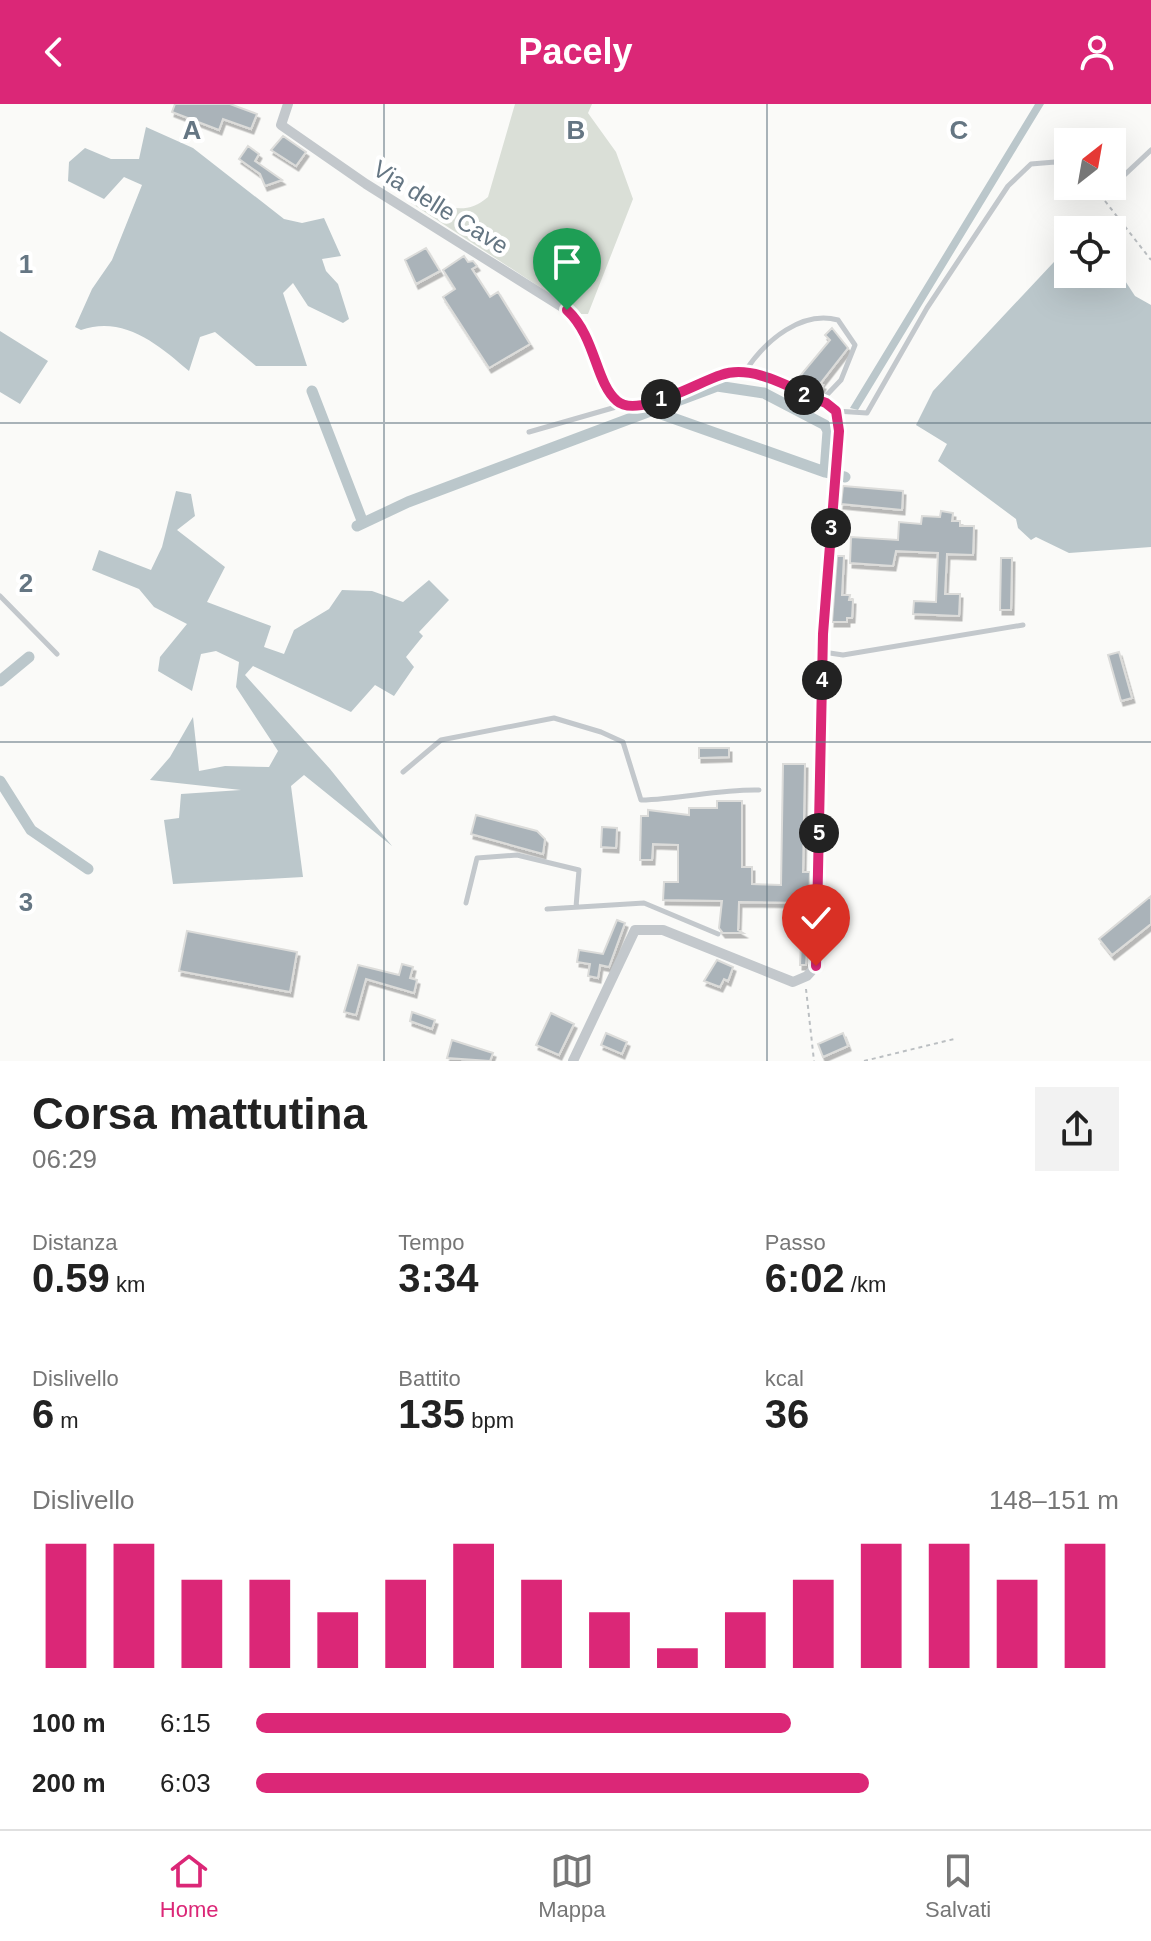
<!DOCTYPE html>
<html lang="it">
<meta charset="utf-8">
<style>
body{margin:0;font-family:Helvetica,sans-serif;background:#f2f2f2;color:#222;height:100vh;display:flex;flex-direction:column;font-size:30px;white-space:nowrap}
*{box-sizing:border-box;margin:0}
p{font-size:26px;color:#767676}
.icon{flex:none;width:44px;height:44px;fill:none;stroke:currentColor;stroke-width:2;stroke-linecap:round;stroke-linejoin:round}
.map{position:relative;height:957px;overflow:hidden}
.sheet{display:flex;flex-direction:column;background:#fff;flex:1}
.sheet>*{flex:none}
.needle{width:52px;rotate:31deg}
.controls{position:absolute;left:1054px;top:24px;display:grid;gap:16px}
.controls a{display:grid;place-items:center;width:72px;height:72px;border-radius:0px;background:#fff;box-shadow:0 8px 32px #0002;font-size:40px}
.pin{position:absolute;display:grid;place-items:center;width:68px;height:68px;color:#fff;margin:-82px -34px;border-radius:50% 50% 50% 0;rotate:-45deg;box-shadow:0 0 8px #0007}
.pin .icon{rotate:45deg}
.km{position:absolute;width:40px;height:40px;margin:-20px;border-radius:50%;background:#222;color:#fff;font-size:22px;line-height:40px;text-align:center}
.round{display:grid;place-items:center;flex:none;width:84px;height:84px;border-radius:0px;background:#f2f2f2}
.overview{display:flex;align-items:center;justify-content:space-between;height:136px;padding:0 32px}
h1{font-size:44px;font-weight:700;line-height:60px}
.stats{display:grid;grid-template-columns:repeat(3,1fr);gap:12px;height:136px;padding:8px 32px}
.stats div{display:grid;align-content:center}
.stats b{font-size:40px;font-weight:700}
.stats small{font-size:22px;font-weight:400}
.stats p{font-size:22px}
.chart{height:224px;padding:16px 32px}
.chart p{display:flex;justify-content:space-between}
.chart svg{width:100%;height:144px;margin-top:8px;stroke:#db2777;stroke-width:6}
ul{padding:0 32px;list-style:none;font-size:26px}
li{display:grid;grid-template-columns:128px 96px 1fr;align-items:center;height:60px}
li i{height:20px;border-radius:10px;background:#db2777}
header{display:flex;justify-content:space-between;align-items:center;height:104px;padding:0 32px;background:#db2777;color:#fff;font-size:36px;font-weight:700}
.dock{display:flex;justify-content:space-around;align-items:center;height:112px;border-top:2px solid #e0e0e0;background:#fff;font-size:22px;color:#767676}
.dock a{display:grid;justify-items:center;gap:4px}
.dock .on{color:#db2777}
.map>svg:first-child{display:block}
.green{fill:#dadfd7}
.water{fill:#bbc7cb}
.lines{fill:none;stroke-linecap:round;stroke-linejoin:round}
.canal{stroke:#bbc7cb;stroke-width:11}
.building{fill:#aab3b9;stroke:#dcdcda;stroke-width:2;filter:url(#shadow)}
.path{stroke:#bbbfc2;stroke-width:2;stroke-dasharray:4 4;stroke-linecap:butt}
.lane{stroke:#c3c8cc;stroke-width:5}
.street{stroke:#c3c8cc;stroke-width:10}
.route-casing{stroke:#fff;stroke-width:16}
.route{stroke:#db2777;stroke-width:10}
.grid{fill:none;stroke:#657683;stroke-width:2;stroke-opacity:0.55}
.labels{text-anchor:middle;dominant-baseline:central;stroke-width:8;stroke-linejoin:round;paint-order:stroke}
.street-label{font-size:24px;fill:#657683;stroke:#fff}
.grid-label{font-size:26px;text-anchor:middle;font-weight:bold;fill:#657683;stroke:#fff;stroke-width:8;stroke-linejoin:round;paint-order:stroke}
</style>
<header><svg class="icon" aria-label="back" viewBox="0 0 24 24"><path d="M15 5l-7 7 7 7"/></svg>Pacely<svg class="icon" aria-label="person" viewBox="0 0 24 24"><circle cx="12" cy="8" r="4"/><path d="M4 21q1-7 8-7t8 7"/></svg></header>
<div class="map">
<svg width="1151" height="957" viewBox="0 0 1151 957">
<defs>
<filter id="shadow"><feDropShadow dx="2.5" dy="4.5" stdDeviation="0" flood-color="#0004"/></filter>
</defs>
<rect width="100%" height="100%" fill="#fafaf8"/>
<!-- green -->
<path class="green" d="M515,0H592L588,9L616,48L633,95L588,210H581L411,99L419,90C444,103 465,113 488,93Z"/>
<!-- water -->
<path class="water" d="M1035,0H1044L858,306L850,304Z
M146,23L193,44L284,115L302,119L324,114L341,152L322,155L326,167L338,180L349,215L343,219L308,202L293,179L283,189L307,262H256L215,228L200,233L189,267C158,240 123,211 81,226L75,223L92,185L112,156L142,81L124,73L104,95L68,77L69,58L85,44L111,55H139Z
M1068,143V170H1112V157L1135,192L1151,201V443L1069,449L1036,433L1031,436L1018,424L1016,415L938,357L947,340L916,321L933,287Z
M0,227L48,257L20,300L0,288Z
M176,387L191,390L195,412L177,426L225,463L207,498L271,522L264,543L284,550L294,526L329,505L342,486L372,487L403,498L429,476L449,496L419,528L423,532L406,553L414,563L394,592L375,581L351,608L253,562L245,571L330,665L392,742L304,671L291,682L303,773L173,780L164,716L179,714L181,690L241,686L150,676L170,653L193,613L199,667L225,662L269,663L278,647L236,583L239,558L216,547L201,550L192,587L158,567L160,553L187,520L154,503L139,485L92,466L99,446L151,466L162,443Z"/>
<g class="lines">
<!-- canal -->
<path class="canal" d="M312,287L363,419
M650,306L825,368
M357,422L408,398L717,282L764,289L825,321L828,327L825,368L845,373
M0,577L29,553
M0,677L31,726L88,765"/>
</g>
<!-- building -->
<path class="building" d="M175,0H230L257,10L251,25L223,15L219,26L172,8Z
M283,32L306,48L296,62L271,46Z
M248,42L259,50L255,57L282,76L265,82L260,70L239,55Z
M426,144L440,167L416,180L405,156Z
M464,152L468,158L473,157L477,162L472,165L490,193L498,188L530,240L489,264L443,193L455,185L443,166Z
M832,224L848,244L820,280L823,281L820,288L795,278L830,236L825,231Z
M843,382L903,387L902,406L841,400Z
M941,407L953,409L952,417H960V422H974L973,451L947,450L945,490H960L959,512L913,510L914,497L936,498L938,449L896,447L893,462L850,459L851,433L898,436L899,418L921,420L922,412L940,413Z
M837,452H844L842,491H850L849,496H853L852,514H847V518H832Z
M1001,454H1012L1011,506H1000Z
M1119,548L1132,594L1121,597L1108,551Z
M699,644H729V653L699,654Z
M783,660H805L803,768H810L809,799L739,798L738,826L743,829H723L719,824L722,797L663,796L664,778H678V741L653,740L652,756H640L641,712H648V706L689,711V704H717V697H742V763H752V780L781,781Z
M476,711L537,727L545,735L543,750L471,730Z
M602,723L617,724L616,744L601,743Z
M1151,792V820L1112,851L1099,835Z
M617,816L625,819L609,863L600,861L598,874L588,872L590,860L577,858L579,846L603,850Z
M802,816H809L806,861H800Z
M187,827L297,848L290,888L179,867Z
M717,856L733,863L728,877L724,875L720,883L704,877Z
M402,860L413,863L410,874L417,876L414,889L366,875L356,911L344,908L358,861L399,871Z
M412,908L435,916L432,925L410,917Z
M551,909L574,920L559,951L536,941Z
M606,929L627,938L622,950L601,941Z
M843,929L848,942L823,953L818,940Z
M452,936L493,949L490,957L447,954Z"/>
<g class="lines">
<!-- path -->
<path class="path" d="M1105,97L1151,156
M806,885L814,957
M864,957L954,935"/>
<!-- lane -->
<path class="lane" d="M1088,82L1101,93L1151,46
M746,266C766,236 802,206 838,216L855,241L841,276L821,297
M836,307L867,309L927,204L1008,82L1031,60L1055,58L1068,67
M529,328L623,301
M0,492L57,550
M823,548L843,551L1023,521
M403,668L441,636L554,614L601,628L623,638L641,696C682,695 719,685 759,686
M466,799L477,754L517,751L579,766L576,803
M547,805L644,799L718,830"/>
<!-- street -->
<path class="street" d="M288,0L281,21L366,80L567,206L581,219L607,282L615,296L624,301L640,302L723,270L746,267L826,299L836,307L839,327L823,530L816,862L807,872L793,878L663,826H635L573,957"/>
</g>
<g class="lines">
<defs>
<path id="route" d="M567,206C596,233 595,278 617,297C637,315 698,278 721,271C754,259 795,287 826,299L836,307L839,327L823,530L816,862"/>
</defs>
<!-- route casing -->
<use href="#route" class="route-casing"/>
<!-- route -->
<use href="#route" class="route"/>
</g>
<!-- grid -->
<path class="grid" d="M384,0V957M767,0V957M0,319H1151M0,638H1151"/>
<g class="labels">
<!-- street labels -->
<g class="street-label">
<text transform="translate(441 103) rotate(32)">Via delle Cave</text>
</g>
</g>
<g class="grid-label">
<text x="192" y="35">A</text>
<text x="576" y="35">B</text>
<text x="959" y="35">C</text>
<text x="26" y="169">1</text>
<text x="26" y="488">2</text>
<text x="26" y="807">3</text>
</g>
</svg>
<div class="controls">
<a><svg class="needle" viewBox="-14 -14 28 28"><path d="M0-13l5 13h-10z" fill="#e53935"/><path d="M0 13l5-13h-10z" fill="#767676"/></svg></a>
<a><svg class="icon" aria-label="locate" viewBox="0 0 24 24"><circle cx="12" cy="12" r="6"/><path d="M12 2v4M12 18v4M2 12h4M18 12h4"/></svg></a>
</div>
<div class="pin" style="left:567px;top:206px;background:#1e9e55"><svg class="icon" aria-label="arrive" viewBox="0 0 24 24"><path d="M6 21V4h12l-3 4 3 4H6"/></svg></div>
<div class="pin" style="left:816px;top:862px;background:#d93025"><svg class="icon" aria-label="check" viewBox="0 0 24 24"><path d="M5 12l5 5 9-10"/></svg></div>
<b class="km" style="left:661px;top:295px">1</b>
<b class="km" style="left:804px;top:291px">2</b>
<b class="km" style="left:831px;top:424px">3</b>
<b class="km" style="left:822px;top:576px">4</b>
<b class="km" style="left:819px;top:729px">5</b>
</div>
<section class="sheet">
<div class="overview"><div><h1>Corsa mattutina</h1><p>06:29</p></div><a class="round"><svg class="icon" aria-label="share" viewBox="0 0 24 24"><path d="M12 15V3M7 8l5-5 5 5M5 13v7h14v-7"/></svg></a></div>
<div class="stats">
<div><p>Distanza</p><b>0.59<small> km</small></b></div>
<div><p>Tempo</p><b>3:34</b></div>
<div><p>Passo</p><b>6:02<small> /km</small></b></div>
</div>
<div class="stats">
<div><p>Dislivello</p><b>6<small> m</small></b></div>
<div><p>Battito</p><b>135<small> bpm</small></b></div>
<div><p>kcal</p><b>36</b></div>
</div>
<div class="chart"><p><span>Dislivello</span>148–151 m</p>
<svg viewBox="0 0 160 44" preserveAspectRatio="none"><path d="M5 44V6M15 44V6M25 44V17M35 44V17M45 44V27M55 44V17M65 44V6M75 44V17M85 44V27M95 44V38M105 44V27M115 44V17M125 44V6M135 44V6M145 44V17M155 44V6"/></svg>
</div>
<ul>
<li><b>100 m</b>6:15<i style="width:62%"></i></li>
<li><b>200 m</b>6:03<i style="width:71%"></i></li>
</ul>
</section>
<nav class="dock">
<a class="on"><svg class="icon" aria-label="home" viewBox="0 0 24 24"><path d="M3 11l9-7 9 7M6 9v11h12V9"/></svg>Home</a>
<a><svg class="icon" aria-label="map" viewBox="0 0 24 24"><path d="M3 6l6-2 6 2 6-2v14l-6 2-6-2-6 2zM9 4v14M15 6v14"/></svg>Mappa</a>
<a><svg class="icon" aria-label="saved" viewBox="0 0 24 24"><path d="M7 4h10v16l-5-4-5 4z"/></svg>Salvati</a>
</nav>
